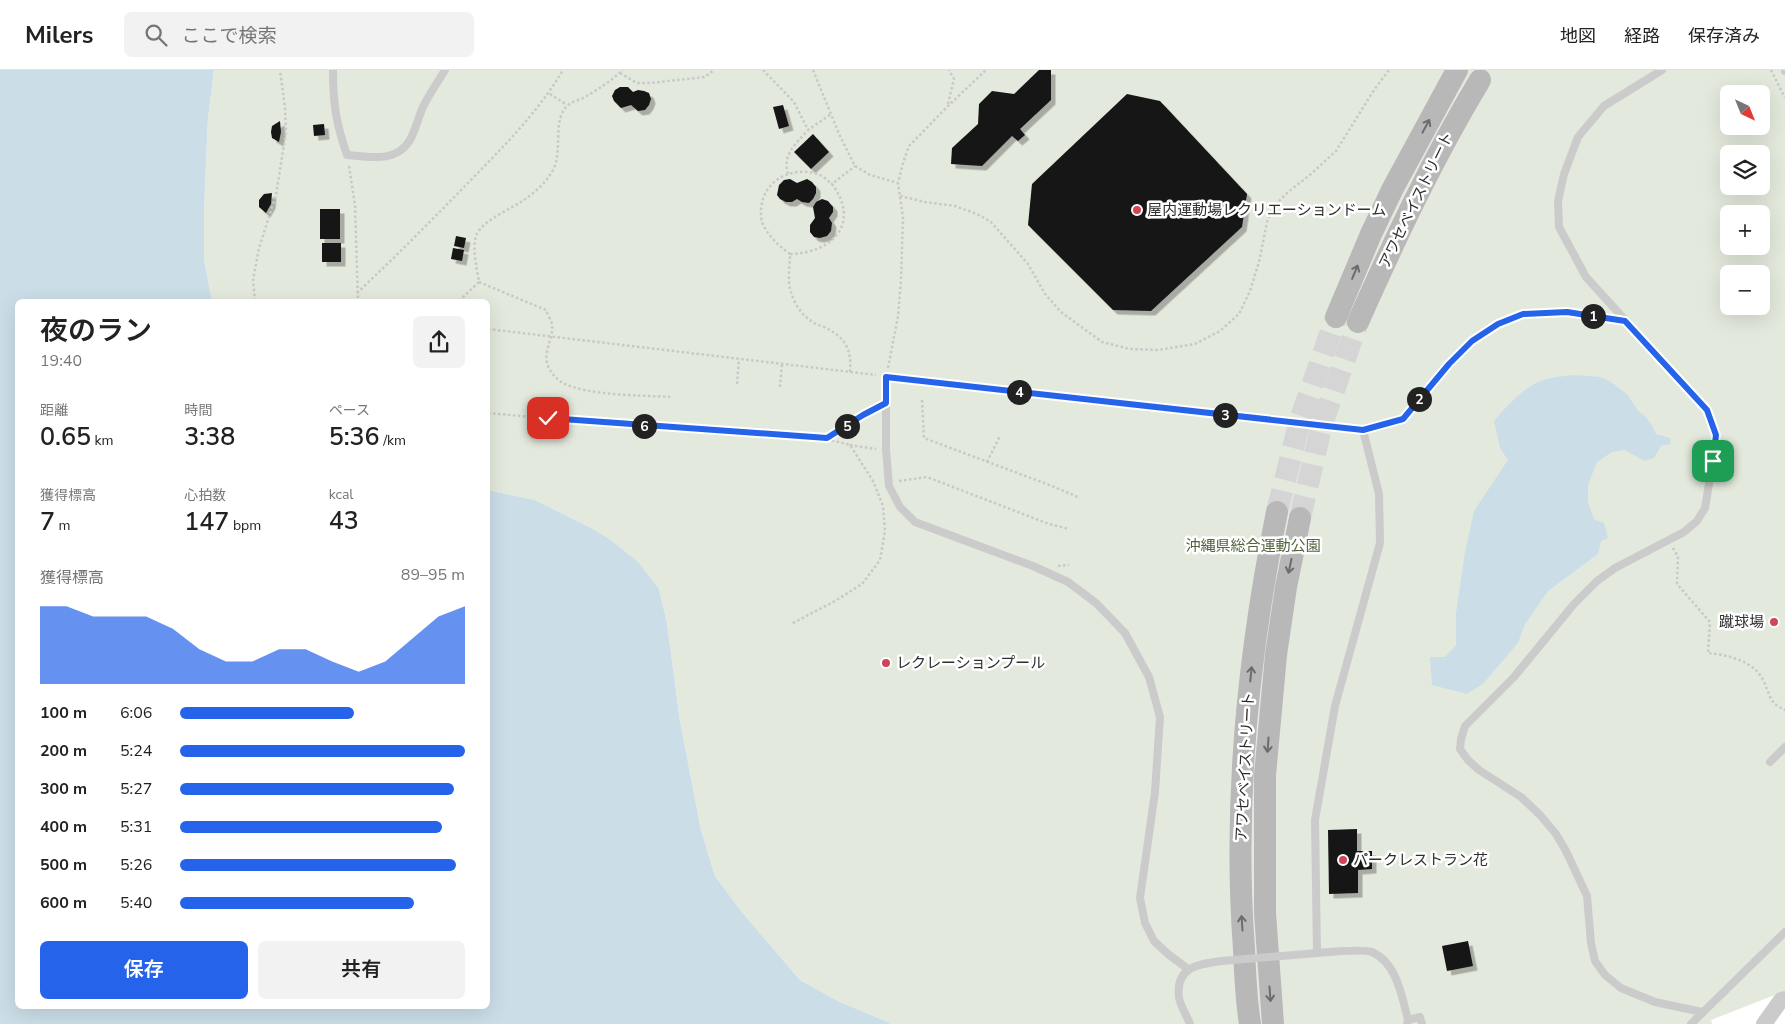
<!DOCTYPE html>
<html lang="ja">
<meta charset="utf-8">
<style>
body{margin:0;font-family:"Nunito Sans","Noto Sans JP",sans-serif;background:#f2f2f2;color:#222;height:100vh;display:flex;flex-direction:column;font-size:19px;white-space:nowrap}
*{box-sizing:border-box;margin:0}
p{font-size:16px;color:#767676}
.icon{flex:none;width:28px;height:28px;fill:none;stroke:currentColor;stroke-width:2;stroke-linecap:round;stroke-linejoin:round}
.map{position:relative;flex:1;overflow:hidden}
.sheet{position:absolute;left:15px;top:229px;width:475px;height:710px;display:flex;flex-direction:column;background:#fff;border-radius:8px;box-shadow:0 5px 20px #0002}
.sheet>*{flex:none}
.needle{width:32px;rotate:137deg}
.fabs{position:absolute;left:1720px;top:15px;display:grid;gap:10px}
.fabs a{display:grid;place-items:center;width:50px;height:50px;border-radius:8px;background:#fff;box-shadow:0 5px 20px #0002;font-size:25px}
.pin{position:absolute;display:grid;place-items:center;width:42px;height:42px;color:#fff;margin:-21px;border-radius:10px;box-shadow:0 2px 8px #0006}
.km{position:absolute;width:25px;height:25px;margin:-12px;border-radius:50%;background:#222;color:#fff;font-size:14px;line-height:25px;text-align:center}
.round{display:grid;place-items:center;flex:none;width:52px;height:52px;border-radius:8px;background:#f2f2f2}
.summary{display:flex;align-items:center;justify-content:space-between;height:85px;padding:0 25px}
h1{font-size:28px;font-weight:600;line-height:38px}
.stats{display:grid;grid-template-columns:repeat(3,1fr);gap:8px;height:85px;padding:5px 25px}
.stats div{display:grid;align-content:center}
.stats b{font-size:25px;font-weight:600}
.stats small{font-size:14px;font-weight:400}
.stats p{font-size:14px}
.chart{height:140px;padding:10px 25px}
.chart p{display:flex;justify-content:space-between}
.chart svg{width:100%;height:90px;margin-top:5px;fill:#2563eb;opacity:.7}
.action{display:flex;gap:10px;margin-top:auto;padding:10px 25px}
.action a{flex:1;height:58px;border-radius:8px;background:#2563eb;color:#fff;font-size:20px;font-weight:600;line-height:58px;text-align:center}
.action a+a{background:#f2f2f2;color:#222}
ul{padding:0 25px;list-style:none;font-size:16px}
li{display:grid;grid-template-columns:80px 60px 1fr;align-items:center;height:38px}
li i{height:12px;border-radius:6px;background:#2563eb}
header{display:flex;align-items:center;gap:30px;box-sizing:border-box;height:70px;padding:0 25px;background:#fff;border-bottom:1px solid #e0e0e0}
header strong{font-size:24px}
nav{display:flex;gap:28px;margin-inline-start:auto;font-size:18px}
.search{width:350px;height:45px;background:#f2f2f2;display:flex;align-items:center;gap:12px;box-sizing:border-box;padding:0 18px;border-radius:8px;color:#767676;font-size:19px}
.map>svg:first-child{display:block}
.green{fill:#e4e9dd;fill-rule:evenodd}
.water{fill:#cbdee7}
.building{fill:#151515;filter:url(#shadow)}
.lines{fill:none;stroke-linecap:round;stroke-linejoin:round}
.secondary-tunnel{stroke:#d5d5d5;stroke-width:22;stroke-dasharray:22 11;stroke-linecap:butt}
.path{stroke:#c8c8c8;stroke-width:2.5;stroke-dasharray:2.5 2.5;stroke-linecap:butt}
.service{stroke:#cbcbcb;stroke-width:8}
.minor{stroke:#cbcbcb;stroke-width:16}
.secondary{stroke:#b8b8b8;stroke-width:22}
.service-bridge{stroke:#cbcbcb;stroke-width:8}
.oneway{stroke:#6c6c6c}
.route-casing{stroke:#fff;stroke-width:10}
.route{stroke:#2563eb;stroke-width:6}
.poi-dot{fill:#d04558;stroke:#fff;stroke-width:2}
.labels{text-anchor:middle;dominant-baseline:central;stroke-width:5;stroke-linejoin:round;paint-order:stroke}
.street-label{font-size:15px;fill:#2e2e2e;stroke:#fff}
.poi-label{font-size:15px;fill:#2e2e2e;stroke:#fff;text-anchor:start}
.park-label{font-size:15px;fill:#536441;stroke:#fff}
</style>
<header>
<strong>Milers</strong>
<div class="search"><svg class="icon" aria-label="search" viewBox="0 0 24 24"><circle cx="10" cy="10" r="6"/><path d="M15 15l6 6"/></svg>ここで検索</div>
<nav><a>地図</a><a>経路</a><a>保存済み</a></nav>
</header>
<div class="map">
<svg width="1785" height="954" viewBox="0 0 1785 954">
<defs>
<filter id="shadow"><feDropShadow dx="4.5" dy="4.5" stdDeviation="0" flood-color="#0004"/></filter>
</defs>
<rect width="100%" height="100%" fill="#fff"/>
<!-- green -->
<path class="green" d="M214,0H1785V921L1711,950L1712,954H891L888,952L840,932L800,910L741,841L715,806L701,760L680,651L667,553L659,519L585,455L535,430L488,420V231H212L204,189V142L208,48ZM1729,24H1761V56H1729ZM1729,84H1761V116H1729ZM1729,144H1761V176H1729ZM1729,204H1761V236H1729Z"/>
<!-- water -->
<path class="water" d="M0,0H214L208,48L204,142V189L212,231H18V936H488V420L535,430L585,455L608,468L638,492L659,519L667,553L680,651L701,760L715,806L741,841L800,910L840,932L888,952L891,954H0Z
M1575,305L1600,307L1611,312L1628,325L1638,341L1645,346L1651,354L1656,364L1670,368L1671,374L1661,376L1654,388L1644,391L1625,380L1612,382L1597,392L1588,415V433L1594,449L1604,453L1608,468L1601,471L1598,484L1548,521L1525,554L1518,573L1483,614L1467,624L1432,615L1430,587H1445L1456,575V543L1465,482L1474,441L1508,390L1500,378L1494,351C1510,333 1526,313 1551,308C1559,306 1567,306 1575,305Z"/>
<!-- building -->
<path class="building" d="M1039,0H1051V30L1020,59L1025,65L1018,71L1012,66L982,96L951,94L952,78L978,54L979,34L992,21L1014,24Z
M620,17H628L633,22L638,20L644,21L649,23L651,29L649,35L645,40L638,41L631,35L621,38L614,31L612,26L615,20Z
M1127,24L1160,31L1247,124L1242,157L1151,241L1113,240L1028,155L1032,114Z
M783,35L789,56L779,59L773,37Z
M280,51L281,62L279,72L272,68L271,62L272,56Z
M324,54L325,65L314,66L313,55Z
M813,64L829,82L811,99L794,82Z
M790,109L797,113L807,109L812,112L816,117V123L813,129L809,133L802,132L797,129L792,132H786L780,129L777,125L779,115L784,110Z
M272,123L271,134L266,143L259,137V130L264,124Z
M822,129L828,131L833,137V142L829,148L832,153L831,161L827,166L820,168L814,167L810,162V155L815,148L813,137L816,132Z
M320,139H340V169H320Z
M456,166L466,168L464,178L454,176Z
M322,173H341V192H322Z
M453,178L464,180L462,191L451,189Z
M1357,759V781H1372V799L1358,800V823L1329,824L1328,760Z
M1468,871L1473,896L1447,901L1442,876Z"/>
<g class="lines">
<!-- secondary-tunnel -->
<path class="secondary-tunnel" d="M1277,442L1300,350L1336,247
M1300,448L1322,354L1358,252"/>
<!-- path -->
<path class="path" d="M763,0L794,32L808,60L831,44
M813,0L839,64L855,96L870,105L898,113
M1771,0L1785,28
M620,3L637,13H650L705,7L714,0
M550,24L567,35
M948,34L954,9L949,0
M349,96L355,135L358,231
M788,104C782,84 796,74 808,60
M900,126L925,132L955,136L977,144L991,152L1028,194L1045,224L1061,242L1102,272L1130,279L1158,280L1195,274L1220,261L1239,244L1250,221L1259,192L1267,152L1273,137L1288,122L1311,104L1336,81L1374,20L1389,0
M790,184C779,176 767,165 762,152C760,145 761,136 763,129C770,106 798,96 820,105C824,107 828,111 832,114
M479,212L546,240C547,244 551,250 552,254C554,267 544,279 547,293C549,301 556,309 563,313C589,326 640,325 670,327
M357,223C394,188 430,152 465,116C501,79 537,44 563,0
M255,231L253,210L259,178L276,125L286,62L285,38L280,0
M459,231L479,212C477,198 472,180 476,166C481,151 511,139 524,130C535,122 546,113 553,100C563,82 552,48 568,35C573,31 580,30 585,27C599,19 612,10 623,0
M488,259L876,305
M888,298L898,246L901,211L903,147L898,113L903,93L909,76L948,36L986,0
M850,302C852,279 845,267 824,257C819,255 814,254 810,250C801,244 794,233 791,222C787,211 790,196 790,184C833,183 861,153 832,114L855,96
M896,308L1353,359
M737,314L739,289
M780,317L782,294
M922,330L924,368L1052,416L1080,428
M488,343L609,354L827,369L850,375L873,411L883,436L885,461L880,490L862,514L835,531L791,554
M828,368L863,345L876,338
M850,375L876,379
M987,392L1000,366
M899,411L927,407L1049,454L1069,459
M1673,478L1678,487L1677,514L1710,552L1708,583C1727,585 1753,590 1763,610C1770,623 1768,633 1785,640
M1058,496L1069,495"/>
<!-- service -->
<path class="service" d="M333,0C333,34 336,53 347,85C370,87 396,93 410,70C416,59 418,48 423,37C429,24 438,12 445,0
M1662,0L1604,36L1578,67L1564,104L1558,131L1559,157L1586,207L1707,340L1717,365L1705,438L1697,451L1684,462L1615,498L1597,511L1574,534L1514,607L1465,656L1461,669L1460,679L1468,690L1479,700L1521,727L1540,745L1556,764L1566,781L1587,826L1591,873L1595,891L1605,905L1621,918L1655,932L1702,942
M1785,0V1
M886,307V379L889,416L900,437L915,452L1033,496L1068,512L1096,533L1125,563L1149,607L1160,647L1155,722L1140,828L1145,853L1154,871L1168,884L1188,899
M1770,692L1785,677
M1408,950L1420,947L1422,954
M1190,954C1187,946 1181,937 1179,928C1175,897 1198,894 1222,891
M1407,954L1408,950C1402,927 1397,893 1372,882C1365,879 1328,882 1317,883L1315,750L1335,636L1380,473L1379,424L1363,360L1403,349L1449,294L1472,271L1498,254L1523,244L1567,242L1625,251
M1691,954L1785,862"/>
<!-- minor -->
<path class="minor" d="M1764,954L1781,930L1785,929"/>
<!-- secondary -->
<path class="secondary" d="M1336,247L1371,164L1393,118L1457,0
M1358,252C1395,169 1433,88 1480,10
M1250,954C1246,929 1245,904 1244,879C1233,732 1248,585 1277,442
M1273,954L1265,843V705L1276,585L1286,517L1300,448"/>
<!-- service-bridge -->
<path class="service-bridge" d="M1222,891L1317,883"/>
</g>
<!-- one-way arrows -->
<defs><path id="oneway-shaft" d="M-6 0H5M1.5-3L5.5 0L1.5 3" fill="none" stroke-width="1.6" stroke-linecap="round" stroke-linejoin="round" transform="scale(1.25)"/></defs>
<g class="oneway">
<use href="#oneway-shaft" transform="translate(1426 56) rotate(-62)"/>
<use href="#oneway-shaft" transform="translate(1355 202) rotate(-67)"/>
<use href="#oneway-shaft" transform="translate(1290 496) rotate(102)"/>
<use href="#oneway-shaft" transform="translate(1251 604) rotate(-84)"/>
<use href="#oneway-shaft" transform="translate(1268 675) rotate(94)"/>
<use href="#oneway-shaft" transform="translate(1242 853) rotate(-94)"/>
<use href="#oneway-shaft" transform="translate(1270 924) rotate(86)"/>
</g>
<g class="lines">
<defs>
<path id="route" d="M548,348L827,368L863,345L886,333V307L1363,360L1403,349L1449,294L1472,271L1498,254L1523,244L1567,242L1625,251L1707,340L1716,365L1713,391"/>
</defs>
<!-- route casing -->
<use href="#route" class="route-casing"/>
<!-- route -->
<use href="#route" class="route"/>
</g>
<!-- markers -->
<g class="poi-dot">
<circle cx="1137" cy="140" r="5"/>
<circle cx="1774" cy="552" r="5"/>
<circle cx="886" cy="593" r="5"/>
<circle cx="1343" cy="790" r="5"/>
</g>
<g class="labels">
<!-- street labels -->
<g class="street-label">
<text transform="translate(1416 130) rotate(-64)">アワセベイストリート</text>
<text transform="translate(1245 697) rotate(-87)">アワセベイストリート</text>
</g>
<!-- poi labels -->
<g class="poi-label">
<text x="1147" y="140">屋内運動場レクリエーションドーム</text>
<text x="1764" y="552" text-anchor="end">蹴球場</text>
<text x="896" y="593">レクレーションプール</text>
<text x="1353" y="790">パークレストラン花</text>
</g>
<!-- park labels -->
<g class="park-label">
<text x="1253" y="476">沖縄県総合運動公園</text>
</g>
</g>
</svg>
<div class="fabs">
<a><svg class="needle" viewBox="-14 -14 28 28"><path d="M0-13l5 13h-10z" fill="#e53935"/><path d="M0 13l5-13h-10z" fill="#767676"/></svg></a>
<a><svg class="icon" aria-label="layers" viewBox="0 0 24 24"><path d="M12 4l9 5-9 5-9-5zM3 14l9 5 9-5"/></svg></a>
<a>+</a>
<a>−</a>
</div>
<div class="pin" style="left:1713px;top:391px;background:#1e9e55"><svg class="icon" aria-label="arrive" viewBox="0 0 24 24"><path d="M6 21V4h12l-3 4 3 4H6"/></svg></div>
<div class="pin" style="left:548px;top:348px;background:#d93025"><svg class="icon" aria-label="check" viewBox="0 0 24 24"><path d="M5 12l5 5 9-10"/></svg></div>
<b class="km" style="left:1593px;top:246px">1</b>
<b class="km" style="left:1419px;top:329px">2</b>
<b class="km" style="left:1225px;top:345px">3</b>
<b class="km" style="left:1019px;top:322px">4</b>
<b class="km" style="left:847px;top:356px">5</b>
<b class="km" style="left:644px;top:356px">6</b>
<section class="sheet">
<div class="summary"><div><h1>夜のラン</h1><p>19:40</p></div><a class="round"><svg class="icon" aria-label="share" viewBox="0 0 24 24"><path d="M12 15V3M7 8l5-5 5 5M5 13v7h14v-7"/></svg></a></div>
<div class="stats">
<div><p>距離</p><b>0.65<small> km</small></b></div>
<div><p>時間</p><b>3:38</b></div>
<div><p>ペース</p><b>5:36<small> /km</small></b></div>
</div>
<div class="stats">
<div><p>獲得標高</p><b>7<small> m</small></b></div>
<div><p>心拍数</p><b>147<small> bpm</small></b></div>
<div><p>kcal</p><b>43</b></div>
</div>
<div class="chart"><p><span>獲得標高</span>89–95 m</p>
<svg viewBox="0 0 160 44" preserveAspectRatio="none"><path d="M0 44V6L10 6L20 11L30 11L40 11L50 17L60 27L70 33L80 33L90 27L100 27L110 33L120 38L130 33L140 22L150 11L160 6V44z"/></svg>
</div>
<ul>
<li><b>100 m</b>6:06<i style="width:61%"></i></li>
<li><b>200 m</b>5:24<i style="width:100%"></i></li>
<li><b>300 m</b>5:27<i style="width:96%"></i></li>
<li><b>400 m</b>5:31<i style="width:92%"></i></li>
<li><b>500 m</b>5:26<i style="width:97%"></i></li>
<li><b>600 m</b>5:40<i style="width:82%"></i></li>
</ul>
<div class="action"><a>保存</a><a>共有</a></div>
</section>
</div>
